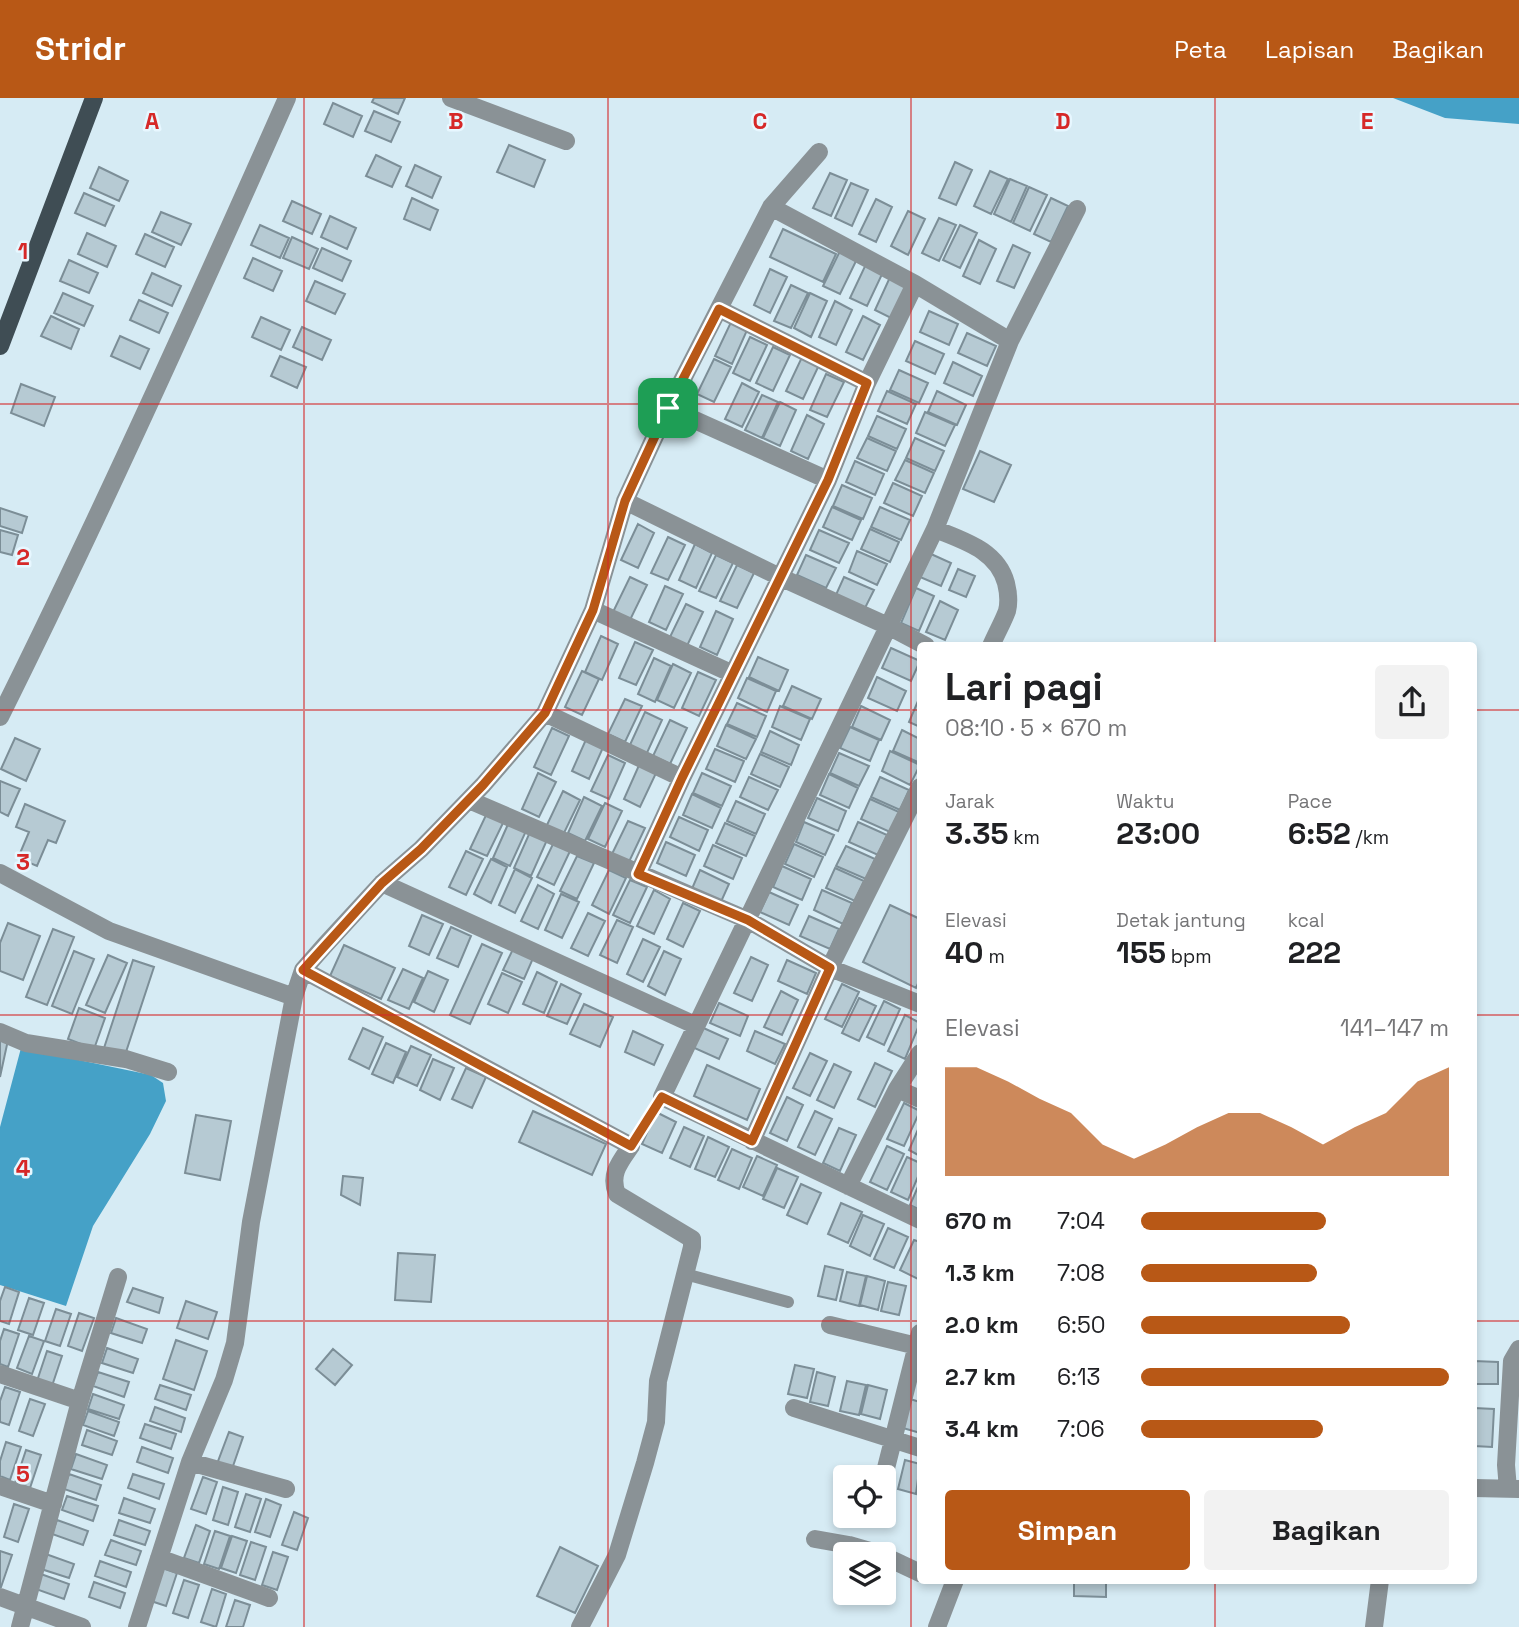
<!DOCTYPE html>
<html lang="id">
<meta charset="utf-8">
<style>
body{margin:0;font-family:"Space Grotesk",sans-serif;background:#f2f2f2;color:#202124;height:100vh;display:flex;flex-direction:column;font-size:26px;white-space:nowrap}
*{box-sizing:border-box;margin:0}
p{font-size:23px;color:#757577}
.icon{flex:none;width:38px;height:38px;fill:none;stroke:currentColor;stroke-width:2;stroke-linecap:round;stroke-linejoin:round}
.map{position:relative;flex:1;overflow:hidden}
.drawer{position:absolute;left:917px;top:544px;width:560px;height:942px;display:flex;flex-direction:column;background:#fff;border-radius:7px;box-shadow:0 4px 10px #0003}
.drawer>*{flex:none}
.fabs{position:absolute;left:833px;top:1367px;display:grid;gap:14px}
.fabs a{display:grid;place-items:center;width:63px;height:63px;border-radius:7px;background:#fff;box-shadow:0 4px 10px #0003;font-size:35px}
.pin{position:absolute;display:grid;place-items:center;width:60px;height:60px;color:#fff;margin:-30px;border-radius:14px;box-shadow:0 4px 10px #0006}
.round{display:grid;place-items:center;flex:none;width:74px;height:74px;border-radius:7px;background:#f2f2f2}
.summary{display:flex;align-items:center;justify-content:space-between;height:119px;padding:0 28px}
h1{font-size:38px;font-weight:800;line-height:52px}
.metrics{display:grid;grid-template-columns:repeat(3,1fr);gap:10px;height:119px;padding:7px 28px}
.metrics div{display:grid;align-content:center}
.metrics b{font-size:30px;font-weight:800}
.metrics small{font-size:19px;font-weight:400}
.metrics p{font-size:19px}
.chart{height:196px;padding:14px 28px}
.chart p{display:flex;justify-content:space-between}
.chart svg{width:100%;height:126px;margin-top:7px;fill:#b85816;opacity:.7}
.button{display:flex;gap:14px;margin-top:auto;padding:14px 28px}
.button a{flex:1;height:80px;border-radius:7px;background:#b85816;color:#fff;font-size:28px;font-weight:800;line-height:80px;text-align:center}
.button a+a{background:#f2f2f2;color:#202124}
ul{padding:0 28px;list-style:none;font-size:23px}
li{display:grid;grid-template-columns:112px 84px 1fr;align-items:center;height:52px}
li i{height:18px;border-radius:9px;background:#b85816}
header{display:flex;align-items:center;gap:42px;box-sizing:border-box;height:98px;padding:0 35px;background:#b85816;color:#fff}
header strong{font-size:33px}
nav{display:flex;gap:38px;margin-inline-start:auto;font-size:24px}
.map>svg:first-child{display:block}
.water{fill:#45a1c7}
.building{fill:#b6cad3;stroke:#7c8e97;stroke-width:2}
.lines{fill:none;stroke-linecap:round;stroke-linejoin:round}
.path{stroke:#90a0a7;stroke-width:4.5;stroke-dasharray:5 5;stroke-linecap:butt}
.lane{stroke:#8a9296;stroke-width:12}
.street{stroke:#8a9296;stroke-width:18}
.primary{stroke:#3f4d54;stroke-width:18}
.route-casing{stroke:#fff;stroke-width:14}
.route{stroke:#b85816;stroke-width:9}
.grid{fill:none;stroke:#d62828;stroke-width:2;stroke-opacity:0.55}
.grid-label{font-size:23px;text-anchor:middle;font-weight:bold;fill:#d62828;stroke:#e7f7ff;stroke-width:5;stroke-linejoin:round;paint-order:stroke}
</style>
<header>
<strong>Stridr</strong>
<nav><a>Peta</a><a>Lapisan</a><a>Bagikan</a></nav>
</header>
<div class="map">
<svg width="1519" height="1529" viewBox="0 0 1519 1529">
<rect width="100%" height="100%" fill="#d6ebf4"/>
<!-- water -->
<path class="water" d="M1393,0H1519V26L1445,20Z
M21,950L151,977L163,985L166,1003L150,1036L93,1128L66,1208L0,1187V1029Z"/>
<!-- building -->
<path class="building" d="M374,0H405L398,16L372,4Z
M333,5L362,18L353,39L324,26Z
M374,13L400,24L391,44L365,33Z
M509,47L545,62L534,89L497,74Z
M376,57L401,69L392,89L366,78Z
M955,64L972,72L956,107L939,100Z
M415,67L441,79L432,100L406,88Z
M99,69L128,83L119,103L90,90Z
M990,73L1008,81L991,116L974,108Z
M830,75L847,82L831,118L813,110Z
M1010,81L1027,88L1011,124L994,116Z
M851,85L868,92L852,128L835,120Z
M1029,89L1047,97L1030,133L1013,125Z
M84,95L114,108L105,128L75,115Z
M412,100L438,112L430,132L404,121Z
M1051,100L1068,108L1051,144L1034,136Z
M876,101L892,109L876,144L859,136Z
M292,103L321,116L312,136L283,123Z
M908,113L925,121L908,157L891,148Z
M161,114L191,126L181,147L152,134Z
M330,118L356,130L347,151L321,139Z
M939,120L956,127L939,163L922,155Z
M260,127L289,140L280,160L251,147Z
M960,127L977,135L960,170L943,162Z
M783,131L836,156L823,184L770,159Z
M87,135L116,148L107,169L78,156Z
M145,136L174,149L165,169L136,156Z
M292,139L318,151L309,171L283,160Z
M979,142L996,151L980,186L963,178Z
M1013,147L1030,155L1014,190L997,183Z
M322,150L351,163L342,183L313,170Z
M840,153L857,161L840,196L823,188Z
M253,160L282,173L273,193L244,180Z
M69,162L98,175L89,195L60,183Z
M867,164L884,172L867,208L850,200Z
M770,171L787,179L770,215L754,207Z
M152,175L181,188L172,208L143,195Z
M891,177L908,184L891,220L875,212Z
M315,183L345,196L335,216L306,203Z
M791,187L808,195L791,230L774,223Z
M63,195L93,208L84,228L54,215Z
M810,195L827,203L811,239L794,230Z
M139,202L168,215L159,235L130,222Z
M835,203L852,212L836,247L819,239Z
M929,213L958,226L949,247L920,234Z
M51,218L79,231L71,251L41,238Z
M863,218L880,227L863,262L846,254Z
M261,219L290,232L281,252L252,239Z
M732,222L748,230L732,266L715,258Z
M302,229L331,242L322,262L293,249Z
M967,235L996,248L987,268L958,255Z
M120,238L149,251L140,271L111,258Z
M750,239L767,247L750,283L733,275Z
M915,243L944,256L935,276L906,263Z
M773,249L790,257L773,293L756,285Z
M803,257L820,265L803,301L786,293Z
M280,258L306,269L297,290L271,278Z
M714,261L731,269L714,304L697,296Z
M953,264L982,278L973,298L944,285Z
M899,272L928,285L919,305L890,292Z
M826,276L844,284L827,319L810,312Z
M742,285L759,294L742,329L725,321Z
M21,286L55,299L44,328L11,315Z
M887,293L916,306L907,326L878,313Z
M937,293L966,307L957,327L928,314Z
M762,297L778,304L762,340L745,332Z
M780,304L796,312L780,348L763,340Z
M925,314L955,327L945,348L916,335Z
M807,317L824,326L808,361L791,353Z
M877,318L906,331L897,351L868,338Z
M867,340L896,353L887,373L857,360Z
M915,340L944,353L935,373L906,360Z
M980,353L1011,367L994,404L963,391Z
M905,362L934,375L925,395L895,382Z
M855,363L884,376L875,397L846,384Z
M893,385L922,398L913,418L884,405Z
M842,387L872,400L863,421L833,408Z
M832,409L861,422L852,442L823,429Z
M880,409L910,422L901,442L871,429Z
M0,410L27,419L22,435L0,428Z
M638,426L654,435L638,470L621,462Z
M870,431L899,444L890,464L861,451Z
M0,432L18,437L12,457L0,454Z
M819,432L849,445L839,465L810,452Z
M668,439L685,447L668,482L651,475Z
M695,446L712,455L696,490L679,482Z
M857,453L887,466L877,487L849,474Z
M931,456L951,465L941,488L920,479Z
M716,457L733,465L716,500L699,493Z
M806,457L836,470L826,490L797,477Z
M737,467L754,475L737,510L720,503Z
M958,471L975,478L966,499L949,492Z
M630,479L647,487L630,522L613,514Z
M844,479L874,492L864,512L835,499Z
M665,488L683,496L666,532L649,524Z
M916,490L934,498L919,533L901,525Z
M940,503L958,512L945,542L926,534Z
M686,506L703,514L686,550L669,541Z
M716,513L733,521L717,557L700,549Z
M601,538L618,546L602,582L585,574Z
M635,544L653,552L636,587L619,580Z
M891,550L920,563L911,583L882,570Z
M758,559L788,572L779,593L749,579Z
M654,560L671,568L655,604L638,596Z
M673,566L691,575L674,610L657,602Z
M582,573L599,581L582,617L565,609Z
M698,574L716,582L699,618L682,610Z
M877,579L906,593L897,613L868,600Z
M747,580L776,593L767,614L738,600Z
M792,588L821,601L812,621L783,608Z
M625,601L642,608L625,644L608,636Z
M918,603L920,605V629L909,624Z
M737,605L766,618L757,639L727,626Z
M780,608L810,621L801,642L772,629Z
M861,608L890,622L881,642L852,629Z
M645,614L662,622L646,657L629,649Z
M670,622L687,630L670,666L653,658Z
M726,627L756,641L746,661L717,648Z
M850,629L879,642L870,663L840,650Z
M552,630L569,638L551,677L534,669Z
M902,632L920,641V665L893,653Z
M770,633L799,647L791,667L761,654Z
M588,637L605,645L589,681L572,673Z
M15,640L40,651L26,683L1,671Z
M715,651L744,663L735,684L706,671Z
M890,653L920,667L910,687L882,673Z
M839,655L869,668L859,688L830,675Z
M760,656L789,669L780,689L751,676Z
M608,657L625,665L609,701L591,693Z
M640,665L657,673L640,709L624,701Z
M538,675L556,684L539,719L522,711Z
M702,675L731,688L722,708L693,695Z
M829,676L858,690L849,710L820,697Z
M749,679L778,692L768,712L740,699Z
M880,679L909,692L900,712L871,699Z
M0,683L20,691L8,718L0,714Z
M563,693L580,702L563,737L546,729Z
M692,696L721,710L712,730L683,717Z
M584,699L602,708L585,743L568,735Z
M817,700L846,713L838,733L808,720Z
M870,701L899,714L890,734L861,721Z
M736,703L765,716L756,736L727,723Z
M605,705L622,713L605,749L588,741Z
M25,706L65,723L56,745L48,742L37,768L18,760L29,734L16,729Z
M487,715L504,723L487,758L470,751Z
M679,719L708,732L699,753L670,739Z
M628,723L645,730L628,766L611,758Z
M509,724L526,733L510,768L493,760Z
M804,724L834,737L825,757L796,744Z
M858,724L887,737L878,757L849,744Z
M725,725L755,738L746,758L716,745Z
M530,734L547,742L531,778L514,770Z
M554,744L571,751L554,787L537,779Z
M666,744L695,757L686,778L657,765Z
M794,746L823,759L814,779L785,766Z
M713,747L742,760L733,781L704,768Z
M846,748L875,761L866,781L836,768Z
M466,753L483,761L466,797L449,789Z
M577,758L594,765L577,801L560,793Z
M491,761L507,769L491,805L474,796Z
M782,768L811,781L802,802L773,789Z
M835,770L864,783L855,803L826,790Z
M515,771L532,780L515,815L499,807Z
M609,772L626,780L609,816L592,807Z
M700,772L729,786L720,806L691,793Z
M630,782L647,789L630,825L613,817Z
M538,787L554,796L538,831L521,823Z
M654,792L670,801L654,836L637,828Z
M822,792L852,805L843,826L814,812Z
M769,794L798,807L789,827L760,814Z
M561,796L579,804L562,840L545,832Z
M683,805L700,813L683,849L667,841Z
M890,807L920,821V881L916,890L863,864Z
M588,815L605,823L588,858L571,850Z
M422,817L443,826L429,857L409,848Z
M809,818L839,831L830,851L800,838Z
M617,822L633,829L617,865L600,857Z
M8,825L40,838L23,882L0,873V845Z
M451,829L471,838L458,869L437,860Z
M53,831L74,839L47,907L26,899Z
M643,841L660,849L643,884L627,876Z
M482,846L502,855L470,926L450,917Z
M344,847L395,870L381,901L330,878Z
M514,849L534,858L524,881L503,872Z
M74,853L94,861L72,916L52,908Z
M664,853L681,861L665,897L648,888Z
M108,857L127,865L105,915L86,907Z
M751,859L768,867L752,903L734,895Z
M133,862L154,869L125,957L104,950Z
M787,862L816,875L807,896L778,883Z
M403,871L423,880L409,911L388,902Z
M428,873L448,882L434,914L414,904Z
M537,874L557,884L544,915L523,906Z
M502,875L522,884L508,915L488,906Z
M561,886L581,896L567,926L547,918Z
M842,886L859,894L842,929L825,921Z
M781,893L798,902L782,937L764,929Z
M859,900L876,908L859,943L842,935Z
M884,903L900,911L884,947L867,939Z
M719,905L748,918L740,938L710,925Z
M584,906L613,919L600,949L570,936Z
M79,910L105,920L94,951L68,941Z
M905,917L920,925L905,961L888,953Z
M699,928L728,941L719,961L690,948Z
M363,930L383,939L369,971L349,961Z
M633,933L663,947L654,967L625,954Z
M755,933L785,946L775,966L747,953Z
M0,940L8,942L0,979Z
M386,945L406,954L393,985L372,976Z
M411,948L431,957L417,988L397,979Z
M810,955L827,963L810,998L793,990Z
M433,961L454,970L440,1002L420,992Z
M875,965L892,973L875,1009L858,1001Z
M834,966L851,974L834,1010L817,1002Z
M707,967L760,991L747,1022L694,998Z
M466,970L486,979L472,1010L452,1001Z
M787,999L803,1007L787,1043L770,1035Z
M904,1005L920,1013L904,1048L887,1041Z
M533,1013L606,1046L592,1077L519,1044Z
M815,1013L832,1021L815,1057L798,1049Z
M656,1014L676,1024L662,1055L642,1046Z
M196,1017L231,1023L220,1082L185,1075Z
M920,1027V1058L909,1052Z
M684,1029L704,1038L690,1069L670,1060Z
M839,1030L856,1037L840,1073L823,1065Z
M708,1039L729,1049L715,1079L695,1071Z
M887,1048L904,1056L887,1092L870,1084Z
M732,1051L752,1060L739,1091L718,1082Z
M757,1058L777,1067L763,1098L743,1089Z
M907,1059L920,1065V1074L908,1102L891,1094Z
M777,1070L798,1079L784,1110L763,1101Z
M343,1078L363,1080L360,1107L341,1097Z
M920,1084V1112L910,1107Z
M801,1086L821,1095L807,1126L787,1117Z
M841,1105L862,1114L848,1145L828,1136Z
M863,1117L884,1126L870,1158L850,1148Z
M888,1130L908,1139L894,1170L874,1161Z
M914,1142L920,1144V1182L900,1172Z
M398,1155L435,1157L431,1204L395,1202Z
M825,1168L843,1172L836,1202L818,1198Z
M847,1174L866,1178L859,1208L840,1203Z
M867,1178L885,1183L878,1212L860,1207Z
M888,1184L906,1188L899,1217L881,1213Z
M5,1189L19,1194L9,1226L0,1223V1203Z
M133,1190L163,1200L159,1215L127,1204Z
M29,1200L44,1205L33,1237L18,1232Z
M186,1203L217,1214L208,1241L177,1230Z
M56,1211L71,1216L60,1248L45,1243Z
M79,1215L94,1220L82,1253L68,1248Z
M116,1220L147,1231L142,1245L111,1235Z
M4,1231L19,1236L8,1269L0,1266V1243Z
M29,1238L44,1243L32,1276L17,1270Z
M176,1242L207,1253L194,1292L163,1281Z
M107,1250L138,1261L133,1275L102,1265Z
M333,1251L352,1267L335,1287L316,1271Z
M47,1253L62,1258L51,1291L36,1286Z
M1474,1263L1498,1264V1286H1474Z
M795,1267L814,1271L807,1300L788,1296Z
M98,1274L129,1284L124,1299L93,1288Z
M817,1274L835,1279L828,1308L810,1304Z
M847,1283L866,1287L859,1317L840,1313Z
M160,1287L191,1297L186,1312L155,1301Z
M868,1287L887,1292L880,1321L861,1316Z
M5,1289L20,1294L9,1327L0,1324V1303Z
M93,1296L124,1307L119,1321L88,1311Z
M30,1301L45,1306L33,1338L19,1333Z
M910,1301L920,1304V1335L903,1330Z
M155,1309L185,1320L181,1334L150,1323Z
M1474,1310L1494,1311L1492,1349L1474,1348Z
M88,1313L119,1324L114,1338L83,1327Z
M145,1326L176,1336L171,1351L140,1340Z
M87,1332L117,1343L112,1357L82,1347Z
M229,1334L243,1339L232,1371L217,1366Z
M6,1344L21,1349L10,1382L0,1378V1363Z
M142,1349L173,1360L168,1375L137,1364Z
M26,1352L41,1357L30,1390L15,1385Z
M76,1356L107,1367L102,1381L71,1371Z
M905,1362L920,1366L916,1396L898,1391Z
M69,1376L101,1387L96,1402L64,1391Z
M133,1376L164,1386L159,1401L128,1390Z
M203,1379L217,1384L206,1416L191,1411Z
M223,1389L238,1394L228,1427L213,1422Z
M246,1396L261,1401L250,1434L235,1429Z
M67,1398L98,1408L93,1423L62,1412Z
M124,1400L155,1411L150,1425L119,1415Z
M266,1401L281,1407L270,1439L255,1434Z
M14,1406L29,1411L18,1444L4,1439Z
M294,1414L308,1420L297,1452L282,1447Z
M57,1422L88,1433L83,1447L52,1436Z
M119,1422L150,1433L145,1447L114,1437Z
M196,1427L210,1433L199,1465L184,1460Z
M215,1433L230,1438L219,1471L204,1466Z
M232,1438L247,1443L236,1475L221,1470Z
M111,1442L141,1453L136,1467L105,1457Z
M251,1444L266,1449L255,1482L240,1477Z
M560,1449L598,1468L575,1515L537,1498Z
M0,1453L12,1457L1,1489H0Z
M273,1454L288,1459L277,1492L262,1487Z
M43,1455L74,1466L69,1480L38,1470Z
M100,1463L131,1474L126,1489L95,1478Z
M162,1470L177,1475L166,1508L151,1503Z
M38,1475L69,1486L64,1501L33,1490Z
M184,1482L199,1487L188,1520L173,1515Z
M1074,1482H1106V1499L1074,1498Z
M94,1484L125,1495L120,1510L89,1499Z
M212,1491L226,1496L216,1529L201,1524Z
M235,1502L250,1507L243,1529H226Z"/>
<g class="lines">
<!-- path -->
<path class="path" d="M642,1031L652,1015"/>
<!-- lane -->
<path class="lane" d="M685,1176L788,1204"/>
<!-- street -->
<path class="street" d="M451,0L566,43
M771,109L915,186L1010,243
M719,211L867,285
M668,310L828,382
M625,403L782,480L888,528L926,548
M935,431C964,443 997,452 1006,485C1008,493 1009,505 1007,513C1003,524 996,536 991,548
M593,512L733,576
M545,615L682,680
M0,619C101,416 195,208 287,0
M469,702L748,822L830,870L920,906
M0,775L109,833L294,899
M638,776L682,680L828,382L867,285L915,186
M382,785L695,927
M303,872L631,1048C620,1064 609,1076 617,1096L692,1141V1149L658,1283L656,1324L645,1365L617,1457L580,1529
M0,934L26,945L126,961L168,974
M897,991L920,1001
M752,1043L833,863L920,689
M848,1088L897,991L920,955
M920,1122L662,999L935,431L1010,243L1077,111
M830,1227L917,1248
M0,1276L80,1303
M794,1310L920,1350
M190,1364L286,1391
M884,1378L920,1235
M0,1388L53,1406
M1474,1390L1519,1391
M1508,1391L1506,1367L1512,1263L1519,1251
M815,1441L849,1447L880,1456
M884,1458L920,1475
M159,1460L269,1500
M0,1499L82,1529
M20,1529L80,1303L118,1179
M137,1529L190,1364L224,1282L235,1245L251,1124L294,899L303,872L325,847L382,785L421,751L483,687L545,615L593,512L625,403L668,310L771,109L819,54
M937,1529L955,1482
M1374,1529L1380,1482"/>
<!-- primary -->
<path class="primary" d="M0,248L94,0"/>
</g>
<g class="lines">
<defs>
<path id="route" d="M719,211L867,285L828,382L682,680L638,776L748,822L830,870L752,1043L662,999L631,1048L303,872L382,785L421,751L483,687L545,615L593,512L625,403L668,310Z"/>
</defs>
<!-- route casing -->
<use href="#route" class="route-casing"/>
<!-- route -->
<use href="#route" class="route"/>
</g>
<!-- grid -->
<path class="grid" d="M304,0V1529M608,0V1529M911,0V1529M1215,0V548M0,306H1519M0,612H920M1474,612H1519M0,917H920M1474,917H1519M0,1223H920M1474,1223H1519M1215,1482V1529"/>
<g class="grid-label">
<text x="152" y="31">A</text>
<text x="456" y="31">B</text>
<text x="760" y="31">C</text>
<text x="1063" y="31">D</text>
<text x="1367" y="31">E</text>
<text x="23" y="161">1</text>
<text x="23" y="467">2</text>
<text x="23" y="772">3</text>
<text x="23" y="1078">4</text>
<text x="23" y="1384">5</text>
</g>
</svg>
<div class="fabs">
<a><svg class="icon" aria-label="locate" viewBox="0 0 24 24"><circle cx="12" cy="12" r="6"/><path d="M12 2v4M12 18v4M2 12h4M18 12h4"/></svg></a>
<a><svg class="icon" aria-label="layers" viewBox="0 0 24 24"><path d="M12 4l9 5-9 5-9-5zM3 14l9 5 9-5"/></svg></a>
</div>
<div class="pin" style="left:668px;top:310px;background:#1e9e55"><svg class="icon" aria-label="arrive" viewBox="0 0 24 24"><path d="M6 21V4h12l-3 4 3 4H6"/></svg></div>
<section class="drawer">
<div class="summary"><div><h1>Lari pagi</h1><p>08:10 · 5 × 670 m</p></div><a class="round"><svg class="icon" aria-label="share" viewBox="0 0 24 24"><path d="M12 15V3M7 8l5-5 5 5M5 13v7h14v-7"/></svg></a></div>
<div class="metrics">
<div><p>Jarak</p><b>3.35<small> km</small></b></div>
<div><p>Waktu</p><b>23:00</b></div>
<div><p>Pace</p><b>6:52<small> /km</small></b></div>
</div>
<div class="metrics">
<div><p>Elevasi</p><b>40<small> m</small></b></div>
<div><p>Detak jantung</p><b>155<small> bpm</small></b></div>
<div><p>kcal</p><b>222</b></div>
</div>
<div class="chart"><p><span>Elevasi</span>141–147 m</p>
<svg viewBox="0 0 160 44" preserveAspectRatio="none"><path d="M0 44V6L10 6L20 11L30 17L40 22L50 33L60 38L70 33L80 27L90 22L100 22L110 27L120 33L130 27L140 22L150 11L160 6V44z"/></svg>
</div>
<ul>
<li><b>670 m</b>7:04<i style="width:60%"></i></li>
<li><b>1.3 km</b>7:08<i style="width:57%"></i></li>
<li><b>2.0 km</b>6:50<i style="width:68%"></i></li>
<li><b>2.7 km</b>6:13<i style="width:100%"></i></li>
<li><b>3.4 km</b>7:06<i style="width:59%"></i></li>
</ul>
<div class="button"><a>Simpan</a><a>Bagikan</a></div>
</section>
</div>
